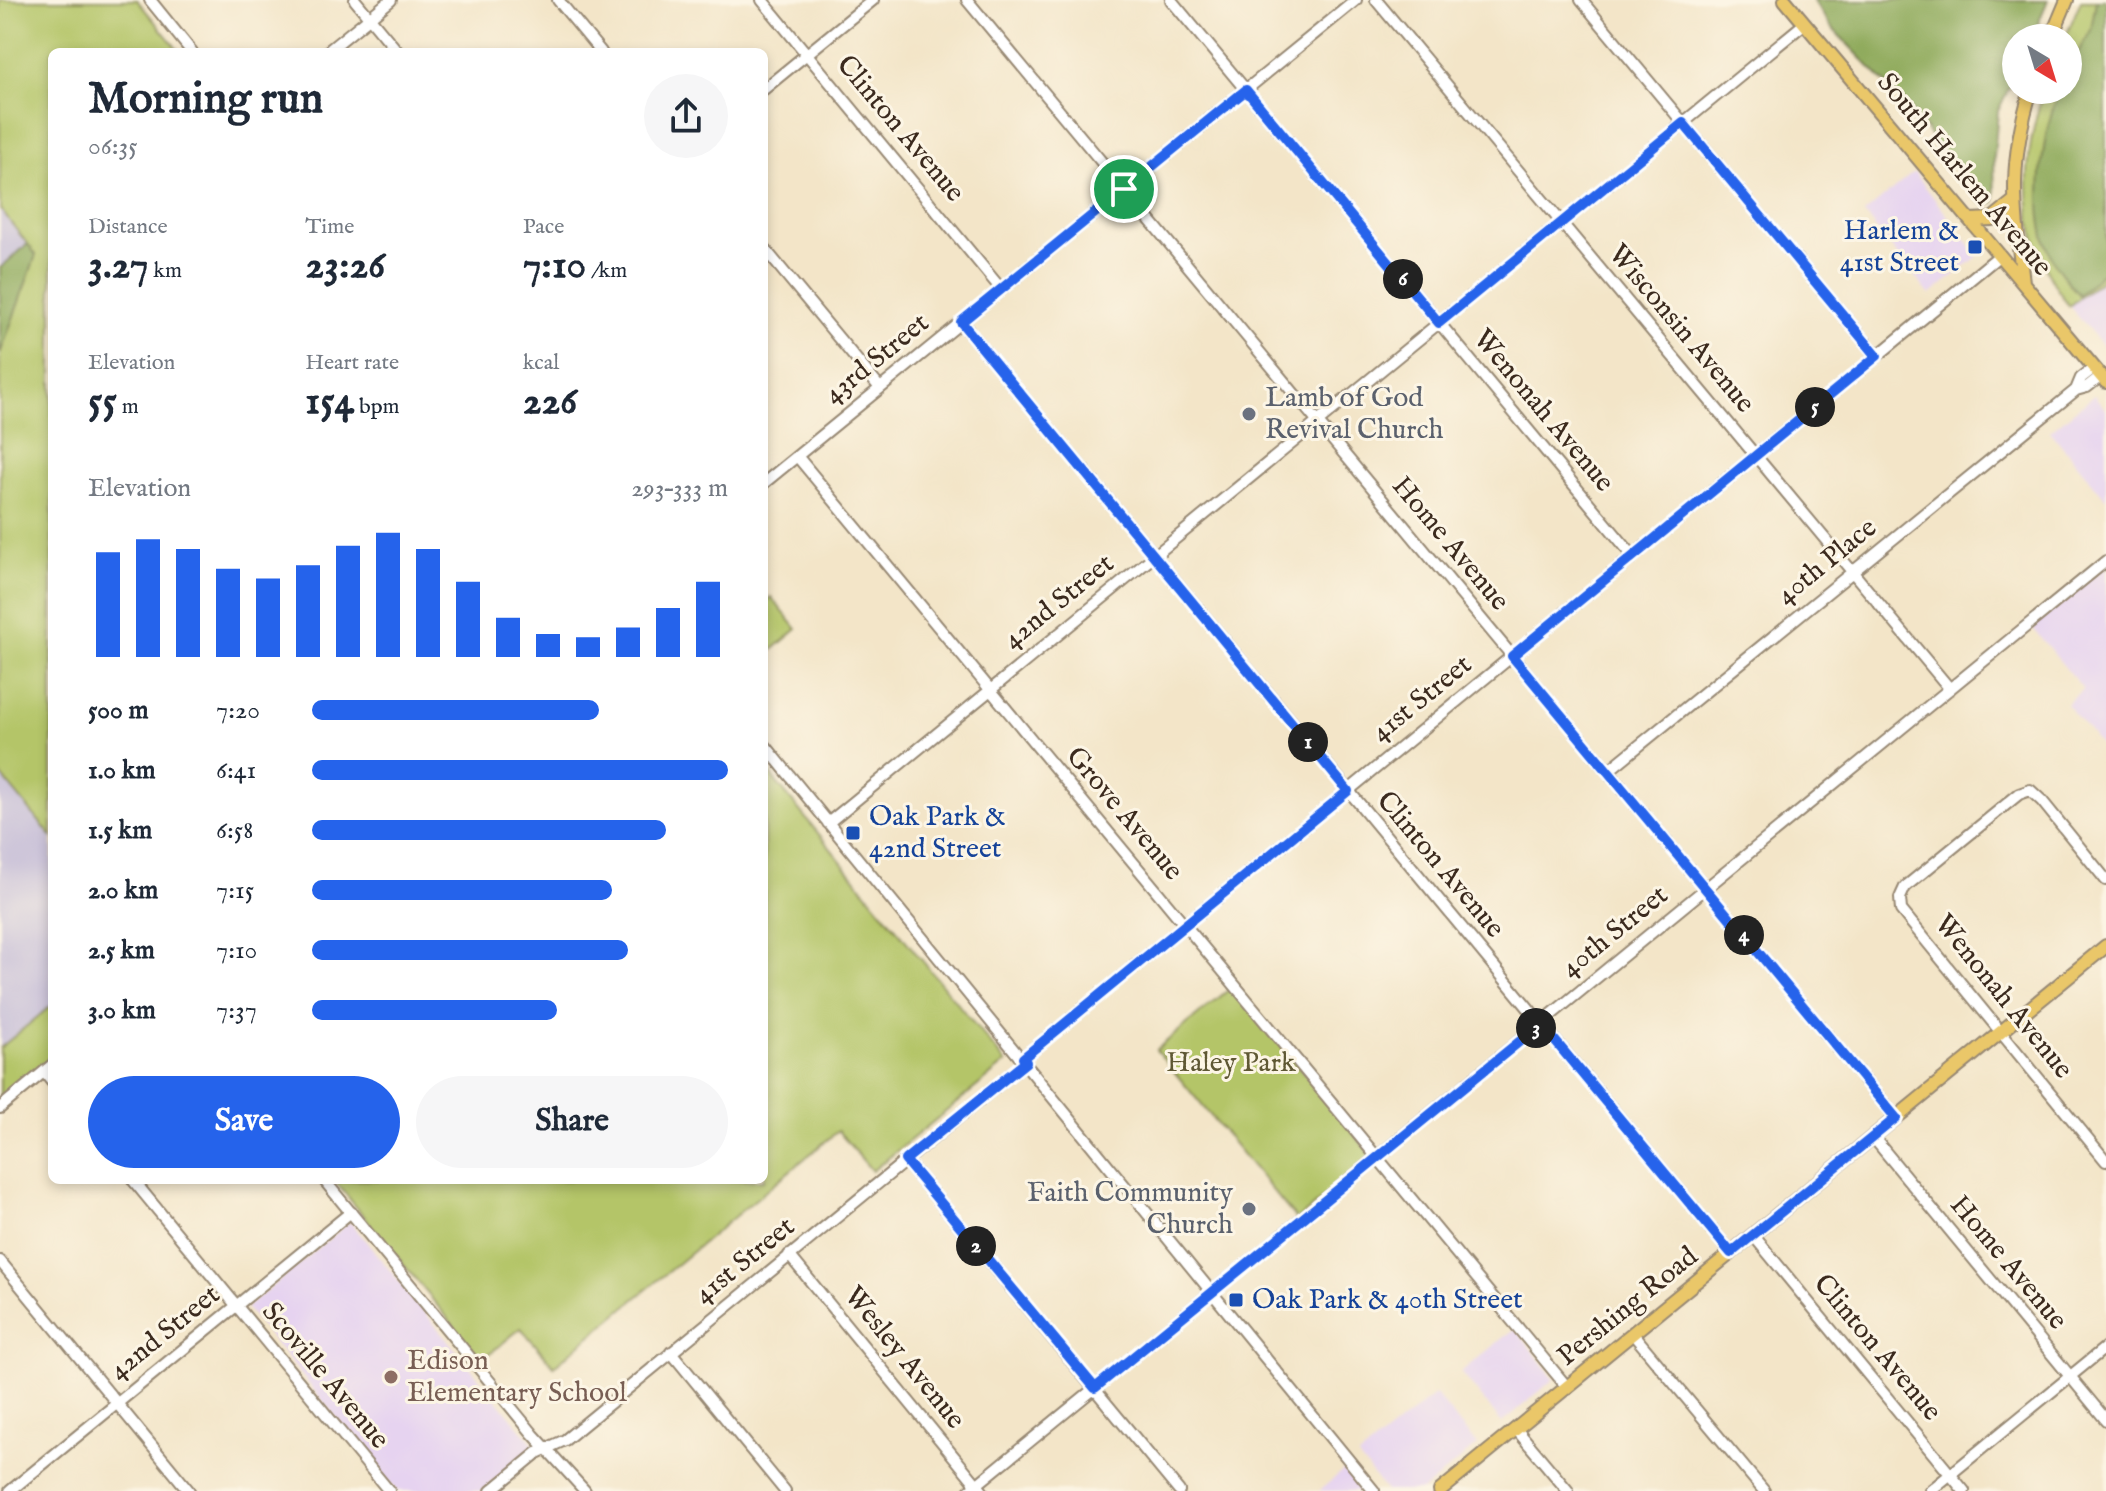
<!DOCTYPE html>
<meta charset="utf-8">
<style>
body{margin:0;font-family:"IM FELL English",serif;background:#f6f6f7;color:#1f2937;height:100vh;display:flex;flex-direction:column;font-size:30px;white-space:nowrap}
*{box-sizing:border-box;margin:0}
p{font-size:26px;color:#747a83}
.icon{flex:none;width:44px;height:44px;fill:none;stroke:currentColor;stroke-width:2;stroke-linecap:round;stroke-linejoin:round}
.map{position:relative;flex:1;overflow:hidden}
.side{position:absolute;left:48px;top:48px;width:720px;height:1136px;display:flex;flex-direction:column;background:#fff;border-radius:12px;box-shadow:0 4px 12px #0003}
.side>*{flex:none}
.needle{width:52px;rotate:142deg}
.buttons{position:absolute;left:2002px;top:24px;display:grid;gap:16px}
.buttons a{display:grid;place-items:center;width:80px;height:80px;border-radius:50%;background:#fff;box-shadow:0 4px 12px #0003;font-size:40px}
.pin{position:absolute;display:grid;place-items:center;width:68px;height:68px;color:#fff;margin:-34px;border:4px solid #fff;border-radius:50%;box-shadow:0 2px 8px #0007}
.km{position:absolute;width:40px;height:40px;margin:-20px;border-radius:50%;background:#222;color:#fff;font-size:22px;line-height:40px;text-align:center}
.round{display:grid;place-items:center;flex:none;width:84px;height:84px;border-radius:42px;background:#f6f6f7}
.summary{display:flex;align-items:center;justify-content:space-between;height:136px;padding:0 40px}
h1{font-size:44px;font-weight:800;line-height:60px}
.stats{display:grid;grid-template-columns:repeat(3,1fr);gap:12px;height:136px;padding:8px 40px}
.stats div{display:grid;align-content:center}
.stats b{font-size:40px;font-weight:800}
.stats small{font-size:22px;font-weight:400}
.stats p{font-size:22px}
.chart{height:224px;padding:16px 40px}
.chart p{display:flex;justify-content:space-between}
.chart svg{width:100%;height:144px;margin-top:8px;stroke:#2563eb;stroke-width:6}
.cta{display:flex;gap:16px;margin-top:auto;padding:16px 40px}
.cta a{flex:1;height:92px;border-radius:48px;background:#2563eb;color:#fff;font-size:32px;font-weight:800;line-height:92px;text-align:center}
.cta a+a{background:#f6f6f7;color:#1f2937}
ul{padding:0 40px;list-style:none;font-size:26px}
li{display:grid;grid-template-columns:128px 96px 1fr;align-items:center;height:60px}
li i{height:20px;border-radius:10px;background:#2563eb}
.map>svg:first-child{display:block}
.built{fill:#e6d3f0}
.industrial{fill:#c8c0d8}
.green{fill:#b4c568;stroke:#787843;stroke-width:2}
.forest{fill:#8faa5c;stroke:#656a3d;stroke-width:2}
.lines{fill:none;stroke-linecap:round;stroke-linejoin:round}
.minor-casing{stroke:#978873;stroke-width:14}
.major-casing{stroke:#978873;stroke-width:16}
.minor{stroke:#fff;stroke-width:10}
.major{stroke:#eac769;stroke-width:12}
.route-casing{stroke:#fff;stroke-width:16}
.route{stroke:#2563eb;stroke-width:10}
.transit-dot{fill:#1a4fb4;stroke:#fcf5e5;stroke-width:3}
.worship-dot{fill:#6b7280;stroke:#fcf5e5;stroke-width:3}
.education-dot{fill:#8d6e63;stroke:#fcf5e5;stroke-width:3}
.labels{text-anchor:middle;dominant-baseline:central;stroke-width:6;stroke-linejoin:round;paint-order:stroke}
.street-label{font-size:28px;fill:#3b2a1e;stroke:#fcf5e5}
.transit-label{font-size:28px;fill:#164399;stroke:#fcf5e5;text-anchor:start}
.worship-label{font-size:28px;fill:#5b616d;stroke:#fcf5e5;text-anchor:start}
.park-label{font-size:28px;fill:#5f5834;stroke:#fcf5e5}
.education-label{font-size:28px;fill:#785e54;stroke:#fcf5e5;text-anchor:start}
</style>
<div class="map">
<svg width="2106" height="1491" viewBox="0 0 2106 1491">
<rect width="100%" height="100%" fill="#fcf5e5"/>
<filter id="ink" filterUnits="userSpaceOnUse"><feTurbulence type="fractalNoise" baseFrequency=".0125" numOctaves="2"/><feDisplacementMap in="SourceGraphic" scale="16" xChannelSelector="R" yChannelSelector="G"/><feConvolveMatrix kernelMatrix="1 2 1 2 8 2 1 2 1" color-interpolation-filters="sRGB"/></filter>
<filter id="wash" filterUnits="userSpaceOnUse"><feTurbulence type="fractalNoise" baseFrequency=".006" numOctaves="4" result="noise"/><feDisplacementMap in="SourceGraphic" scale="32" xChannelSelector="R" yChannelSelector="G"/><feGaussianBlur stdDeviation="1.8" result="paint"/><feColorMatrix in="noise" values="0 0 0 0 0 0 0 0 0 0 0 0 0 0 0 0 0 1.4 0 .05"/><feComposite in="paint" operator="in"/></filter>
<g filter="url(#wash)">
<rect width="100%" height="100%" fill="#f3e5c8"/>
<!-- built -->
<path class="built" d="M1914,172L1978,256L1930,295L1864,214Z
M2106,276V349L2069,306Z
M2094,395L2106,410V499L2050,431Z
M2106,564V751L2066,704L2083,689L2031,626Z
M350,1222L536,1447L481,1491H397L246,1308Z
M1515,1328L1554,1379L1502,1423L1461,1372Z
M1435,1394L1477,1445L1422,1491H1386L1358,1457Z
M1344,1470L1362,1491H1319Z"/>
<!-- industrial -->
<path class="industrial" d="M0,209L28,244L0,268Z
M0,774L52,837V1005L0,1048Z"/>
<!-- green -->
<path class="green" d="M0,0H137L180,52H52V837L0,774V354L36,255L0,209Z
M2081,0H2106V276L2069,306C2019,241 2019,166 2044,90H2068V38H2065Z
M771,597L797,629L764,657V603Z
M764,767L1006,1063L872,1171L838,1131L554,1366L521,1328L482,1360L334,1180H764Z
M1233,986L1373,1157L1297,1220L1156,1050Z
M52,1005V1059L0,1101V1048Z"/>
<!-- forest -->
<path class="forest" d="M1813,0H2048L2032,38H2016V73L1998,111L1994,157L1995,202L1987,205L1979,201L1908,106L1831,27Z
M2096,0H2106V269L2079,295C2068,282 2056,269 2050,254C2031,211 2042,132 2060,90H2068V70L2091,30Z
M28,244L36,255L0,354V268Z"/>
</g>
<g filter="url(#ink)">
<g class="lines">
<defs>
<path id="minor" d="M150,0L192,52
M355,0L398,52
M558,0L601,52
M762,0L1001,289
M967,0L1896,1118
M1171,0L1633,556
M1376,0L1950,689
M1581,0L1877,356
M327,52L391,0
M764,89L873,0
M764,248L880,388
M961,322L1731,1253
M2076,390L2081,378L2094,368
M797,456L1567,1387
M764,483L1356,0
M764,744L1374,1491
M1608,771L2076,390L2087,387L2101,376
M828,823L1804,24
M2106,880L2042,801L2030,790L2019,794L1905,887L1900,898L1901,910L2106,1161
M1023,1058L2000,255
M44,1072L52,1082
M0,1108L52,1065
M1873,1137L2106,1420
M905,1160L1179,1491
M133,1180L389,1491
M324,1180L533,1434L585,1491
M1753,1235L1964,1491
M789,1255L982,1491
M0,1261L189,1491
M1633,1334L1764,1491
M671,1352L785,1491
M1516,1429L1568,1491
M10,1491L351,1212
M491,1491L537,1453L565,1440L1026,1062
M969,1491L2106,561
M1930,1491L2106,1347"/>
<path id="major" d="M1785,0L2106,382
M2051,38L2067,0
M1971,220L1992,219L2013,202
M2023,282C2014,205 2008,165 2031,90
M1440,1491L2106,946"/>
</defs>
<!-- minor casing -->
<use href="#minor" class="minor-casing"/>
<!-- major casing -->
<use href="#major" class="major-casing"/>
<!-- minor -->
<use href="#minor" class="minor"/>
<!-- major -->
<use href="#major" class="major"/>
</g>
</g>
<g class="lines" filter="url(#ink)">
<defs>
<path id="route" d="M1246,90L1439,323L1683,123L1877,356L1512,656L1896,1118L1731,1253L1541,1024L1095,1388L905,1160L1026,1062L1023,1058L1348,791L961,322Z"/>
</defs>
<!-- route casing -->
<use href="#route" class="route-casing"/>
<!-- route -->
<use href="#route" class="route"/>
</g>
<!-- markers -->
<g class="transit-dot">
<rect x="1967" y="239" width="16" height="16" rx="4"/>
<rect x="845" y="825" width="16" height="16" rx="4"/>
<rect x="1228" y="1292" width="16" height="16" rx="4"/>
</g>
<g class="worship-dot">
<circle cx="1249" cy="414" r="8"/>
<circle cx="1249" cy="1209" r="8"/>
</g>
<circle class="education-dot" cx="391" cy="1377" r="8"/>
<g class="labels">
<!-- street labels -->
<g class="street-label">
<text transform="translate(900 129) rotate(50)">Clinton Avenue</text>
<text transform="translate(1964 175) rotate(50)">South Harlem Avenue</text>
<text transform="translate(1681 329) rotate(50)">Wisconsin Avenue</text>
<text transform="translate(877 359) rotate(-39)">43rd Street</text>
<text transform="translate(1543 411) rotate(50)">Wenonah Avenue</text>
<text transform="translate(1450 544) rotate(50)">Home Avenue</text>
<text transform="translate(1827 562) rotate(-39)">40th Place</text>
<text transform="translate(1059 602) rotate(-39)">42nd Street</text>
<text transform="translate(1422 699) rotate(-39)">41st Street</text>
<text transform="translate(1124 814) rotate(50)">Grove Avenue</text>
<text transform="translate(1440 865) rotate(50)">Clinton Avenue</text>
<text transform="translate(1615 932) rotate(-39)">40th Street</text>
<text transform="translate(2003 997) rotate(51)">Wenonah Avenue</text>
<text transform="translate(745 1261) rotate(-39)">41st Street</text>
<text transform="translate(2008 1263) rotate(50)">Home Avenue</text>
<text transform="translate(1628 1307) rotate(-39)">Pershing Road</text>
<text transform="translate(165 1333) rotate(-39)">42nd Street</text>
<text transform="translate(1877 1348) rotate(50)">Clinton Avenue</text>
<text transform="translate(904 1358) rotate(51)">Wesley Avenue</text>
<text transform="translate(325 1376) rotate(50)">Scoville Avenue</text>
</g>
<!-- transit labels -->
<g class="transit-label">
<text x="1959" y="231" text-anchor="end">Harlem &amp;<tspan x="1959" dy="32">41st Street</tspan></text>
<text x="869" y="817">Oak Park &amp;<tspan x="869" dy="32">42nd Street</tspan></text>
<text x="1252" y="1300">Oak Park &amp; 40th Street</text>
</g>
<!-- worship labels -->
<g class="worship-label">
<text x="1265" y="398">Lamb of God<tspan x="1265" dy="32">Revival Church</tspan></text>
<text x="1233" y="1193" text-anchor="end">Faith Community<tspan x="1233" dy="32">Church</tspan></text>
</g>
<!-- park labels -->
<g class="park-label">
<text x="1231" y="1063">Haley Park</text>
</g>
<!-- education labels -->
<g class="education-label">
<text x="407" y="1361">Edison<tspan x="407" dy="32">Elementary School</tspan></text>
</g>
</g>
</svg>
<div class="buttons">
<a><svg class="needle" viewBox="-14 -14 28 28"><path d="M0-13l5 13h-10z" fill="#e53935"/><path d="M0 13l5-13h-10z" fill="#747a83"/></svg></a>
</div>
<div class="pin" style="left:1124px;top:189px;background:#1e9e55"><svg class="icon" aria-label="arrive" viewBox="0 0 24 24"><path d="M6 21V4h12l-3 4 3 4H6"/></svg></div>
<b class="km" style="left:1308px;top:742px">1</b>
<b class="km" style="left:976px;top:1246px">2</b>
<b class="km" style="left:1536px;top:1028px">3</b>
<b class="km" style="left:1744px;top:935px">4</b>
<b class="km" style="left:1815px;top:407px">5</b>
<b class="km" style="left:1403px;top:279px">6</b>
<section class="side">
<div class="summary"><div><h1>Morning run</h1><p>06:35</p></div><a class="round"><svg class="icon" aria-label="share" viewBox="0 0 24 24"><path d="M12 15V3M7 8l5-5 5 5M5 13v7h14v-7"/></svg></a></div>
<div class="stats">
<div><p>Distance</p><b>3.27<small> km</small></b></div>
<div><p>Time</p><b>23:26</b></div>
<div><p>Pace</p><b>7:10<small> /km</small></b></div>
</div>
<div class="stats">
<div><p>Elevation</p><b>55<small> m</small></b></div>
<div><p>Heart rate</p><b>154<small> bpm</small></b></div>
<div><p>kcal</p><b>226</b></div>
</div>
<div class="chart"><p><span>Elevation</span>293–333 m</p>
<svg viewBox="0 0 160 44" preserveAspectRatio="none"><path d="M5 44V12M15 44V8M25 44V11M35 44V17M45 44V20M55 44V16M65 44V10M75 44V6M85 44V11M95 44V21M105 44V32M115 44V37M125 44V38M135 44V35M145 44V29M155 44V21"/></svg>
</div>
<ul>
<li><b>500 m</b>7:20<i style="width:69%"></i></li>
<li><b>1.0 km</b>6:41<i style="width:100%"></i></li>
<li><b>1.5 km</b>6:58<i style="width:85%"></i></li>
<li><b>2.0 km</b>7:15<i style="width:72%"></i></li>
<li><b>2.5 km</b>7:10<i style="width:76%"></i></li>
<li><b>3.0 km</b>7:37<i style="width:59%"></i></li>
</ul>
<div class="cta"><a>Save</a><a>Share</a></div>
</section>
</div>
